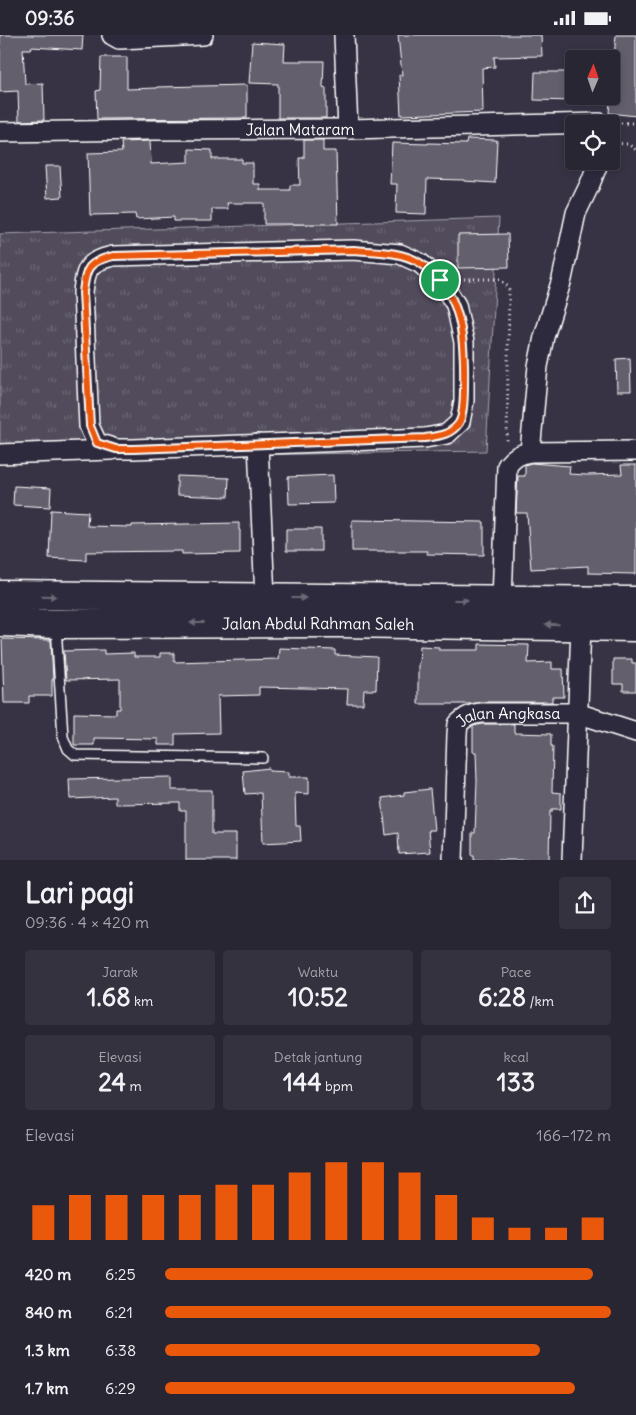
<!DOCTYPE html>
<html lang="id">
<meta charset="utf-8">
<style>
body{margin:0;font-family:Delius,sans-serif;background:#353240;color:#f1f3f6;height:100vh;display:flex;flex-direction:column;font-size:19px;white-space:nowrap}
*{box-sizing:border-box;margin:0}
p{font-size:16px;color:#a5a5ac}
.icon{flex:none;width:28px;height:28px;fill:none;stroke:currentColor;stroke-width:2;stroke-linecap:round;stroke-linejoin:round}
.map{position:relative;height:825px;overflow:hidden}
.drawer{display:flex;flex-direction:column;background:#292634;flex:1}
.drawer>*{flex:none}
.needle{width:32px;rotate:2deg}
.buttons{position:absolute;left:565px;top:15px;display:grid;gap:10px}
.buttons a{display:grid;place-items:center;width:55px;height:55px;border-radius:5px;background:#292634;box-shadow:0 2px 8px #0003,0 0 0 1px #45434f;font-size:25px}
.pin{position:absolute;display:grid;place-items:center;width:42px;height:42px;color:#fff;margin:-21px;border:2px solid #fff;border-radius:50%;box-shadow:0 1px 5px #0007}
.round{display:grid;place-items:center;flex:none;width:52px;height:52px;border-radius:5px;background:#353240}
.headline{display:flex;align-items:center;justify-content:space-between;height:85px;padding:0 25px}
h1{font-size:28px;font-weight:700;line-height:38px}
.stats{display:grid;grid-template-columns:repeat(3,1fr);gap:8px;height:85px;padding:5px 25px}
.stats div{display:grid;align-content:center;border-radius:5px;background:#353240;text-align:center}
.stats b{font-size:25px;font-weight:700}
.stats small{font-size:14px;font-weight:400}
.stats p{font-size:14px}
.chart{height:140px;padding:10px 25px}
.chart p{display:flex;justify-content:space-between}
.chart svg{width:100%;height:90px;margin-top:5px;stroke:#ea580c;stroke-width:6}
ul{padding:0 25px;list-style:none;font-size:16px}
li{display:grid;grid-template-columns:80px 60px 1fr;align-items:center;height:38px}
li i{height:12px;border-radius:6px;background:#ea580c}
.status{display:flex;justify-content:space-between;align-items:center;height:35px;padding:0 25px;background:#292634;direction:ltr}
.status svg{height:14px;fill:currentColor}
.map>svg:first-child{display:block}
.grass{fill:url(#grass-tufts);stroke:#a8a6ae}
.building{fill:#635f6d;stroke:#fff}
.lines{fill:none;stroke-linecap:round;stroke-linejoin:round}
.lane-casing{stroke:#fff;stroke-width:12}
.street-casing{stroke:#fff;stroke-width:22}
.highway-casing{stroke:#fff;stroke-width:31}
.path{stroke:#fff;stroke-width:3;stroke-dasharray:1 4;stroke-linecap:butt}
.lane{stroke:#2f2a3d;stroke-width:9}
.street{stroke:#2f2a3d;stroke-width:19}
.highway{stroke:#2f2a3d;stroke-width:28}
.oneway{fill:#6d6a77}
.route-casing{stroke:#fff;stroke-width:10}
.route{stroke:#ea580c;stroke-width:6}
.labels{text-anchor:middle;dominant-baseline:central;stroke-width:4.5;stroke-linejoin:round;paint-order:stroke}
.street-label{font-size:16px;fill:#fff;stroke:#2f2a3d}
</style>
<div class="status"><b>09:36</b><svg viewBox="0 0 49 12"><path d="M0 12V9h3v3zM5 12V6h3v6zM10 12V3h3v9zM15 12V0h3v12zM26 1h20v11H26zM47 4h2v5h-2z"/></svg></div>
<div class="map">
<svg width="636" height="825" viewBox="0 0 636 825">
<defs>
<pattern id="grass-tufts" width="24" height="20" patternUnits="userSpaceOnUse" patternTransform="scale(1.25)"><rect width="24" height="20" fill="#514c5c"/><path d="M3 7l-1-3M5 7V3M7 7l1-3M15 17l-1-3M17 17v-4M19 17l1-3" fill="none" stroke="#6b6774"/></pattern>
</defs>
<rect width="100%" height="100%" fill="#373345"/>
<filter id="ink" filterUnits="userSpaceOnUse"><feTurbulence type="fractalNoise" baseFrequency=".02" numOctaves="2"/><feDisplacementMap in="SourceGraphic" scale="10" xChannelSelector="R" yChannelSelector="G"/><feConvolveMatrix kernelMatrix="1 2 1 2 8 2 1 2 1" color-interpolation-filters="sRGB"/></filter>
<g filter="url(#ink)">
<!-- grass -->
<path class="grass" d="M499,183L486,416L0,424V199Z"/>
<!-- building -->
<path class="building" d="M0,0H83L82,15L31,12L32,14H23L25,49L43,48L44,85L19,86L18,56L0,57Z
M398,0H541L542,21L494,22L495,32L482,33L483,77L401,80L399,40H402Z
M616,0H636V81L609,78Z
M252,7L285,9L284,26H324L323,52L326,53V83H278V49L249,48Z
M101,22H127V54L157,53V52L247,50V83L97,84L96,56L100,55Z
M535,37H574V66L534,65Z
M467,104L497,105L495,148L464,146V145L427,144L426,179L396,178L397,149H390L392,108L428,109V108L466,109Z
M304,105H323V116H336L338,189H264V168H227L228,174H212V186H174V182L136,184L135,179L90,180L88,118L122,117L121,107L150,106L151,129L189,127V114L212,115V124H242V128H253V149H260V155H290V150H300L299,123H304Z
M45,131H60L62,162L47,163Z
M508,199L509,232L458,233V200Z
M630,323L631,356H617L616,324Z
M531,428L570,431L569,439L587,440L622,439L621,430H636V539L588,538V531L531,534L527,478H516L518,441H525V430Z
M333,440L334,468L289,469L288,442Z
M177,441L229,443L228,462L177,460Z
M14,451L51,453L50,472L13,470Z
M51,475L88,477L87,491L132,492V490L239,488V495H240V518L182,519V516L86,517V525L49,523Z
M352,485L484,487V520L427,519V516H352Z
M286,494H321V516H286Z
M2,604L51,605L53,645H52V661H29V668H4Z
M479,609L529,610L528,628L552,627V634H563L564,662H552V667H482L469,669H418V628H419L420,611L439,612V615H479Z
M279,613L335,615V620L377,622L376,655H364L363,669H347L348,654L259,652V660L218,661L219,698L175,699V710H158V704L94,703V710H74V678L116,679V674H120V644L66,645L64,616L104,615V619L134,618V622H160V618H174V627L278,624Z
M613,624H632V628H636V656H623V649H613Z
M483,689H514V698L551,699V711H553L552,757L561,758V774H552V777H550L549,825H474V820H472V798H475L477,746L476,717H473V691Z
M269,733V736L289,737V742H309V759L295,758L296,791H300L301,806L263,808L261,758L245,759L243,736Z
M172,742V755H212V799H236V825H186V776H180V768L115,769V762L70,764L69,744Z
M430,754L434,795H428L430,817L399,819L398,798L386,800L382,763L404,760V757Z"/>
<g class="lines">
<defs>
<path id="lane" d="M56,591L63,702L68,714L75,720L263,723"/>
<g id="street">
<path d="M112,0L119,4L203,0"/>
<path d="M344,0L348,94"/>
<path id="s1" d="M0,97L150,95L348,94L600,88V89"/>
<path d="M353,215L400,219L420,228L440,245L456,270L464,307V366L460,387L447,399L425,403L133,414H116L97,408L89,391L83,257C86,232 88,227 113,221Z"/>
<path d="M258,409L265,563"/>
<path d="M530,417L538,331L544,302L562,244L576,178L590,149L599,126"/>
<path d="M0,419L111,415"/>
<path d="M502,565L507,431C514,422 519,419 530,417L636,416"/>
<path id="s2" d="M453,825L457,699L458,689C466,681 472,679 482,678H577L636,697"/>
<path d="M572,825L581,591"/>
</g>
<g id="highway">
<path d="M0,560L636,566"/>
<path id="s3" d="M0,587L56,589L337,588L636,592"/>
</g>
</defs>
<!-- lane casing -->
<use href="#lane" class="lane-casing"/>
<!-- street casing -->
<use href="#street" class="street-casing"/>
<!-- highway casing -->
<use href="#highway" class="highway-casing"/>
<!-- path -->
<path class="path" d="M616,88H636
M611,108L628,109L636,115
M459,244H500L509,253L507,408"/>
<!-- lane -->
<use href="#lane" class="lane"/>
<!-- street -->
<use href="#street" class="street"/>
<!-- highway -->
<use href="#highway" class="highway"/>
</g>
<!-- one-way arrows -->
<defs><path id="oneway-solid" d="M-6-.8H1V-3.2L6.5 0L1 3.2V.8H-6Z" transform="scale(1.25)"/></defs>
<g class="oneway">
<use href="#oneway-solid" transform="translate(49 561) rotate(1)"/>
<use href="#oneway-solid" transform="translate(299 563)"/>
<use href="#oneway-solid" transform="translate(461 565)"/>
<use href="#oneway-solid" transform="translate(197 588) rotate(180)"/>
<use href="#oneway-solid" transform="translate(552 590) rotate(-179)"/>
</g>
</g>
<g class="lines" filter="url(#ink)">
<defs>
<path id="route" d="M354,215C376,217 401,216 420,228C463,254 465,306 464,351C464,361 464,380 459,388C451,400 438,401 425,403L133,414H116L97,408L90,391L83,257C86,232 88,227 113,221Z"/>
</defs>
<!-- route casing -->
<use href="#route" class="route-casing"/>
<!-- route -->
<use href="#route" class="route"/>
</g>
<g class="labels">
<!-- street labels -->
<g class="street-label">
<text stroke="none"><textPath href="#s1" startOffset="300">Jalan Mataram</textPath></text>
<text stroke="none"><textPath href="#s3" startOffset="318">Jalan Abdul Rahman Saleh</textPath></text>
<text stroke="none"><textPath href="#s2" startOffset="189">Jalan Angkasa</textPath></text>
</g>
</g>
</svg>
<div class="buttons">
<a><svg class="needle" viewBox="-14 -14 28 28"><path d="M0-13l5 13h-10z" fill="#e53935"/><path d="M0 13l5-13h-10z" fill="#a5a5ac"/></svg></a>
<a><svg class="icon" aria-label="locate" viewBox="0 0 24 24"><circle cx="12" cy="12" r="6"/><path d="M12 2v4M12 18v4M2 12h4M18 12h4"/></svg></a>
</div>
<div class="pin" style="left:440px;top:245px;background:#1e9e55"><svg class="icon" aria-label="arrive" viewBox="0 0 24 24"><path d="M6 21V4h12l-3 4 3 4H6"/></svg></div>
</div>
<section class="drawer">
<div class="headline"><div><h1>Lari pagi</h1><p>09:36 · 4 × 420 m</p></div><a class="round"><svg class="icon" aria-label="share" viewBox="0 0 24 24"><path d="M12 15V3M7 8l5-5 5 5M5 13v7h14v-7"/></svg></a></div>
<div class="stats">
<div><p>Jarak</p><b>1.68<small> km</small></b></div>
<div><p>Waktu</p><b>10:52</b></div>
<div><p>Pace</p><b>6:28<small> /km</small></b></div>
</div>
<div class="stats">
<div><p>Elevasi</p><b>24<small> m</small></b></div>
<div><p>Detak jantung</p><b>144<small> bpm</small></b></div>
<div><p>kcal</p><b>133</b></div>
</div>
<div class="chart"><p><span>Elevasi</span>166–172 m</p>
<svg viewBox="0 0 160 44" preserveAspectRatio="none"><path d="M5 44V27M15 44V22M25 44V22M35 44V22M45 44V22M55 44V17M65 44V17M75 44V11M85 44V6M95 44V6M105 44V11M115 44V22M125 44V33M135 44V38M145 44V38M155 44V33"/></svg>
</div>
<ul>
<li><b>420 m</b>6:25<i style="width:96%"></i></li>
<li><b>840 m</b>6:21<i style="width:100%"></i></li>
<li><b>1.3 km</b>6:38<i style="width:84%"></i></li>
<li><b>1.7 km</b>6:29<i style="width:92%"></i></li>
</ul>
</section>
